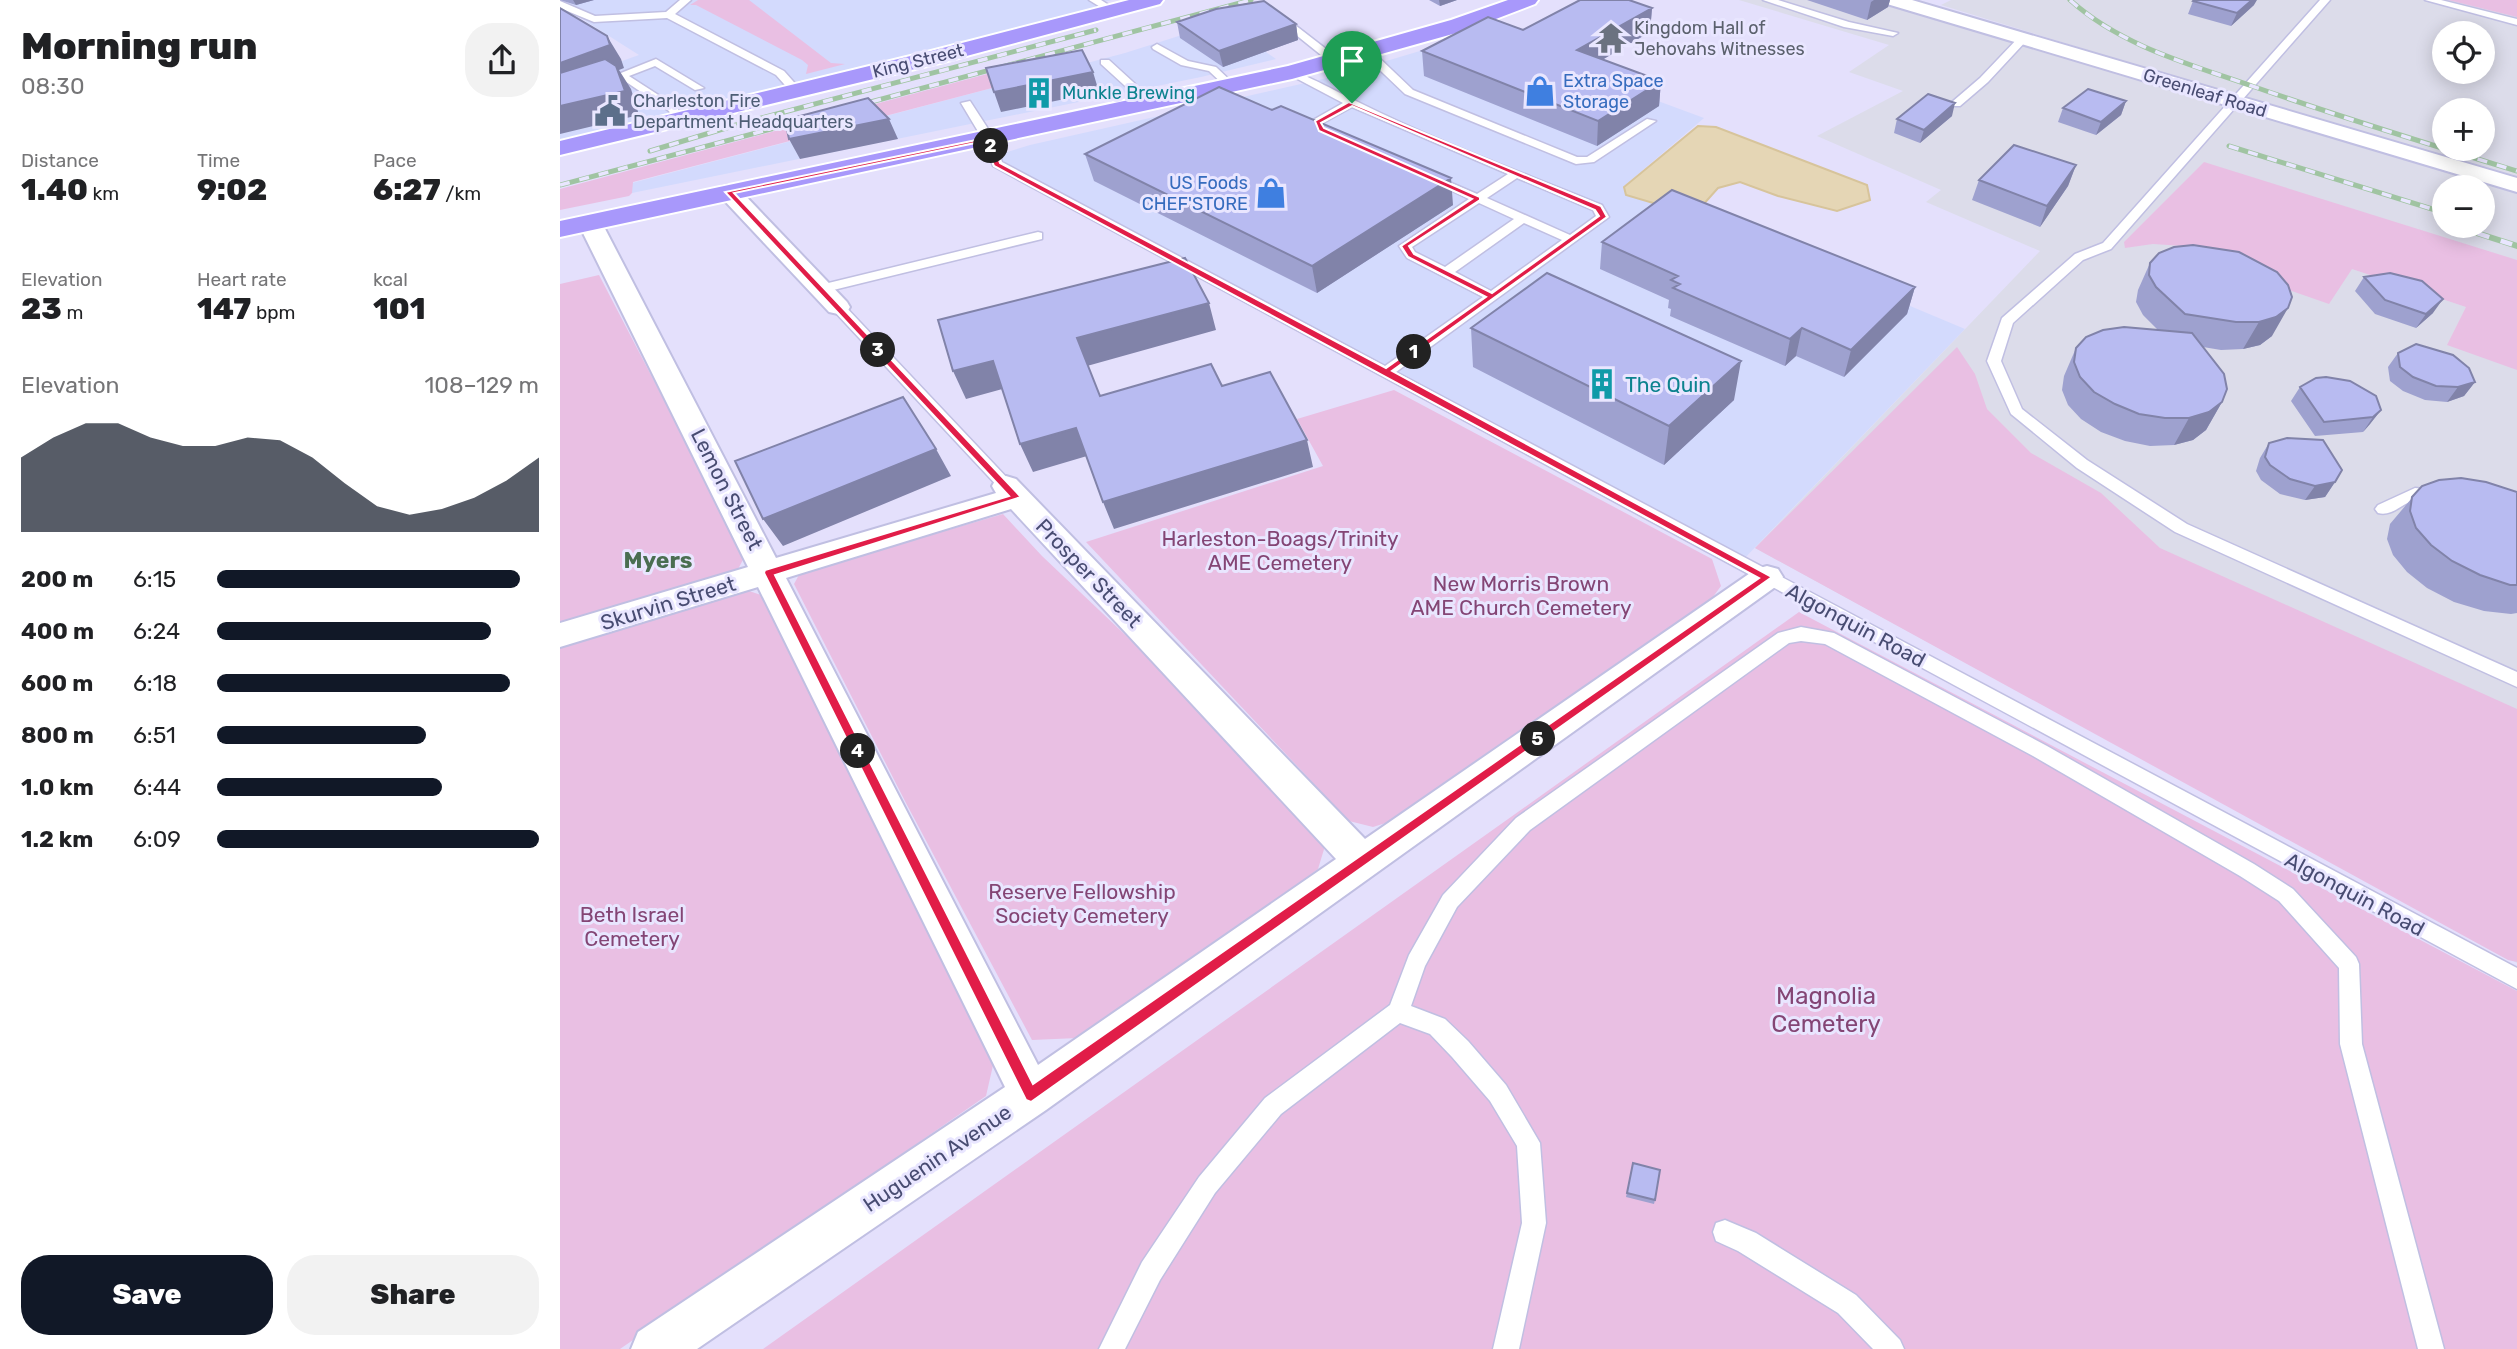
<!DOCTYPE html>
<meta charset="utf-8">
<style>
body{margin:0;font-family:Rubik,sans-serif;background:#f2f2f2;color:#202124;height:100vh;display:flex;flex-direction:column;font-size:26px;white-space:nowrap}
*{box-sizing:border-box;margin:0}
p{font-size:23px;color:#757577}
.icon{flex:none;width:38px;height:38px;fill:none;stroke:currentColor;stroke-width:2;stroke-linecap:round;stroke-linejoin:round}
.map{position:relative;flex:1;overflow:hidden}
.sheet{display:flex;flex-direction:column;background:#fff;width:560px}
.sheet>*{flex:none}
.buttons{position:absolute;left:1872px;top:21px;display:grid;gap:14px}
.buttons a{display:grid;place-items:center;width:63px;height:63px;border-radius:50%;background:#fff;box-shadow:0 4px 18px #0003;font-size:35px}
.pin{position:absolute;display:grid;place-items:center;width:60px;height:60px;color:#fff;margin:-72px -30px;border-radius:50% 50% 50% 0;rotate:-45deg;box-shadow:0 0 7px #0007}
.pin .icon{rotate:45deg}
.km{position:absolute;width:35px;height:35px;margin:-18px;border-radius:50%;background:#222;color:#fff;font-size:19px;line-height:35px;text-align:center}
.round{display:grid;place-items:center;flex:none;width:74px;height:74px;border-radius:28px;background:#f2f2f2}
.head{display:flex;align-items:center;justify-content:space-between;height:119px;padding:0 21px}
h1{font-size:38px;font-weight:800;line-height:52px}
.metrics{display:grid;grid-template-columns:repeat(3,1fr);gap:10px;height:119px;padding:7px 21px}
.metrics div{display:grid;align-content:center}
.metrics b{font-size:30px;font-weight:800}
.metrics small{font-size:19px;font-weight:400}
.metrics p{font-size:19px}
.chart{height:196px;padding:14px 21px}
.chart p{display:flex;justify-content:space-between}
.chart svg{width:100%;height:126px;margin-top:7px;fill:#111827;opacity:.7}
.cta{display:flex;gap:14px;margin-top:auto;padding:14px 21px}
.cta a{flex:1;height:80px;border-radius:28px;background:#111827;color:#fff;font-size:28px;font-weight:800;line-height:80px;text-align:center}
.cta a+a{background:#f2f2f2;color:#202124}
ul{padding:0 21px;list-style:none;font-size:23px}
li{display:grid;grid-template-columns:112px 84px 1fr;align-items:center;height:52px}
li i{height:18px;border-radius:9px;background:#111827}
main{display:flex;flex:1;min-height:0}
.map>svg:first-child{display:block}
.commercial{fill:#d3dafd}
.industrial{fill:#dcdcea;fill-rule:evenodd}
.green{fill:#e9bfe3}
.water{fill:#e5d6b5;stroke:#d7c49b;stroke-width:2}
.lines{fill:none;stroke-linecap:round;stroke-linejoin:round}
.service-casing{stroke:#c0bfe2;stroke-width:3}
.minor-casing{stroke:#c0bfe2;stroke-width:4}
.primary-casing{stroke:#fff;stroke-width:4}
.service{fill:#fff;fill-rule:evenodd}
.minor{fill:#fff;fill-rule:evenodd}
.primary{fill:#a898fb;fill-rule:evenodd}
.rail-far1-casing{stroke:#a0c4a2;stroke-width:5}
.rail-casing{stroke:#a0c4a2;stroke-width:6}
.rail-far1{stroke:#e9e6ff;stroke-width:3.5;stroke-dasharray:10;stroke-linecap:butt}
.rail{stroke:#e9e6ff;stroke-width:4.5;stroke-dasharray:12;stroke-linecap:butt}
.wall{fill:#9ea1cf}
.shaded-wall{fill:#8183a9}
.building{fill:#b8bbf1;stroke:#8183a9;stroke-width:2}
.route{fill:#e11d48;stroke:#fff;stroke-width:2;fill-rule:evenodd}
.labels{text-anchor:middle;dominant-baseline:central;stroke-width:6;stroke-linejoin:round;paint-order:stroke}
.far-worship-label{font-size:18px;fill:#5b616d;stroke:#e9e6ff;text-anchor:start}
.far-street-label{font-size:18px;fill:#484c72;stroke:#e9e6ff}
.far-shop-label{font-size:18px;fill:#366cbe;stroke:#e9e6ff;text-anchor:start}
.far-culture-label{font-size:18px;fill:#0d838f;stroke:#e9e6ff;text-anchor:start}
.far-service-label{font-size:18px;fill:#4e5e75;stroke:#e9e6ff;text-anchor:start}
.culture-label{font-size:21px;fill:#0d838f;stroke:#e9e6ff;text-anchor:start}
.street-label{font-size:21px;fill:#484c72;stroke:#e9e6ff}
.park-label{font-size:21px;fill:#844575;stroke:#e9e6ff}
.neighbourhood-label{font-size:23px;font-weight:bold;fill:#4a6e51;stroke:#e9e6ff}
.near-park-label{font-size:24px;fill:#844575;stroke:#e9e6ff}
</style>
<main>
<section class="sheet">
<div class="head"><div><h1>Morning run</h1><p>08:30</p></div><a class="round"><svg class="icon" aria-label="share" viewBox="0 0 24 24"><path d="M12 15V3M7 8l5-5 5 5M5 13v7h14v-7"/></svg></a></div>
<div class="metrics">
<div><p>Distance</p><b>1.40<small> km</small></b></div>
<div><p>Time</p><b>9:02</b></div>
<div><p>Pace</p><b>6:27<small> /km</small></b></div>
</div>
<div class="metrics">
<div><p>Elevation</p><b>23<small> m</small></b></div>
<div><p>Heart rate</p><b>147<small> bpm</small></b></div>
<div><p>kcal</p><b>101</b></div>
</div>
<div class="chart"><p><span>Elevation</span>108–129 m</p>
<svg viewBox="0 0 160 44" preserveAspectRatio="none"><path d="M0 44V18L10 11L20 6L30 6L40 11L50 14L60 14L70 11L80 12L90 18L100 27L110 35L120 38L130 36L140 32L150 26L160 18V44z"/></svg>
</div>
<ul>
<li><b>200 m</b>6:15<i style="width:94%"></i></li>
<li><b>400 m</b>6:24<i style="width:85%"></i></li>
<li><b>600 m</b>6:18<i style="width:91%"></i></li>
<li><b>800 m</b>6:51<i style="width:65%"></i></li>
<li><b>1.0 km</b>6:44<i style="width:70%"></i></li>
<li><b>1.2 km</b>6:09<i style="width:100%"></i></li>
</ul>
<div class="cta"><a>Save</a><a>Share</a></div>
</section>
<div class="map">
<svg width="1957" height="1349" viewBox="0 0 1957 1349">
<rect width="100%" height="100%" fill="#e4e0fc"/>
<!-- commercial -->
<path class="commercial" d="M0,0H552L540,3L553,11L0,146V83L79,55L0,5Z
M663,22L716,59L641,77L72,193V183L565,53Z
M917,34L1144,118L1064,186L1405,329L1180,563L437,164L434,156L470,145L776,76Z"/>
<!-- industrial -->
<path class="industrial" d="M1179,0H1333L1654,89L1381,5L1391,0H1957V963L1195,548L1480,251L1366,202L1381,190L1257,136L1343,91L1289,72L1329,45ZM1885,33H1923V72H1885ZM1885,110H1923V149H1885ZM1885,187H1923V226H1885Z"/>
<!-- green -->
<path class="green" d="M138,0H189L271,63L285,64L246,74L248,65L242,60L136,5H130Z
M1888,0H1957V17Z
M427,74L436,87L73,182L72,193L69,196L0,210V189Z
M1644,162L1957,260V370L1887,345L1906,307L1792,269L1769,304L1669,269L1639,247L1593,244L1565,248L1564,242Z
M39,275L185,556L177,571L0,626V284Z
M1397,347L1415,374L1427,409L1471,453L1541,493L1600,548L1957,709V962L1948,960L1195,548Z
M834,390L1152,559L1161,586L1150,601L832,821L813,827L789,821L526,542L763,466L737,419Z
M443,514L482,556L615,682L765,846L758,869L676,931L518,1038L472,1040L346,803L234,584L240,573Z
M183,589L204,596L434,1061L426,1096L60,1349H0V645Z
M1239,612L1957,991V1349H203Z"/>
<!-- water -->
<path class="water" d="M1138,126L1156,127L1307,185L1310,200L1277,211L1218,196L1180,182L1158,188L1142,206L1100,205L1066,195L1064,187Z"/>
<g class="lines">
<defs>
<path id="service" d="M120,0H131L115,14L224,71L240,89V93H232L216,75L107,18L34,22L0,8V1L35,16L106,12Z
M529,0H541L558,11L550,13Z
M1203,0H1218L1289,22L1338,33L1333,36L1284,27Z
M1760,0H1770L1551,249L1523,260L1453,323L1441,361L1462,409L1527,460L1627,524L1957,672V687L1615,532L1517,468L1451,414L1427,361L1442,318L1515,254L1543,243Z
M1865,0H1881L1957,19V25Z
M720,18H726L779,59V63H771L720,22Z
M1459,37L1468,39L1428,82L1400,106H1392V102L1420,78Z
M597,44L628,61L656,67L676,86L667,88L649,71L621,65L593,49L592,47Z
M803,50H811L853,90L1017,157H1027L1087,119L1096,121L1034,162L1016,164L845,94L803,54Z
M96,59L144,88L135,90L95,66L69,76L117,107L123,119L122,121H114L109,111L56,75Z
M541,60H549L595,102V106H587L541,64Z
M728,70C736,69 789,98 800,103C878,142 962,172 1042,205L1049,217L836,372L1957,968V989L433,166L422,138L401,103L410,101L434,138L442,162L825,366L923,297L847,258L839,246L909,199L865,178L875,176L917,194L948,174L792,107L763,123L765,128L776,133V137L757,132L752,122L753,120L783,103L728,74ZM957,178L1033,210L1036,216L1010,235L927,198ZM919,203L954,219L885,267L855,252L852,247ZM964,223L1002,240L931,291L895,272Z
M478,232L482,233V239L261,293L255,289L256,286Z
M278,303L283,304L451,482L454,486L451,490H441L273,310L271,307Z
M1855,488L1878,490L1886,495C1877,505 1865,496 1854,500C1842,504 1831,517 1818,513L1815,509L1818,505Z
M1241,627L1274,633L1487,746L1694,864L1733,889L1796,957L1799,964L1802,1044L1884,1349H1858L1780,1044L1779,968L1719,901L1680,876L1473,756L1265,644L1241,641L1229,643L970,830L897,907L865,966L851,1006L885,1019L908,1041L946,1085L980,1143L986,1223L959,1349H933L962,1223L957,1146L930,1101L892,1057L870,1034L840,1023L721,1114L655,1193L600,1280L565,1349H539L582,1262L639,1177L705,1098L830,1005L849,955L883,895L956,818L1218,633Z
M1165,1220L1196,1233L1296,1295L1340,1340L1344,1349H1313L1278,1313L1178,1251L1156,1241L1153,1232L1156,1223Z"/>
<path id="minor" d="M1324,0H1352L1957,178V192L1327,4Z
M169,185L177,187L287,302L290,307L287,312L278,314L269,312L161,197L158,192L161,187Z
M30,216L38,218L42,223L216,558L436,493L432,486L436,479L446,476L456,479L805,839L1196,569L1207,566L1218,569L1223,577L1218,585L486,1110L137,1349H71L78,1332L445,1087L198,587L0,647V623L188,567L18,223L22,218ZM451,509L776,859L478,1065L226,578Z"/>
<path id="primary" d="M569,0H603L600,4L384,62L0,155V141L371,51Z
M948,0H978L975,4L907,30L732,79L0,237V221L728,66L891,20Z"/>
</defs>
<!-- service casing -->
<use href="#service" class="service-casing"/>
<!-- minor casing -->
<use href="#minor" class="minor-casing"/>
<!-- primary casing -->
<use href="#primary" class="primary-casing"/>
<!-- service -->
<use href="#service" class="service"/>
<!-- minor -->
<use href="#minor" class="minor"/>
<!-- primary -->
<use href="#primary" class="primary"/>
<defs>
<path id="rail-far1" d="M1510,0C1561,46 1629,64 1692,86C1780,117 1868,144 1957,171
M292,107L691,0
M1669,146L1885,213
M90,151L186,122L536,30
M0,185L245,120"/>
<path id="rail" d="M1895,226L1957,246"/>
</defs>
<!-- rail-far1 casing -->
<use href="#rail-far1" class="rail-far1-casing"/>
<!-- rail casing -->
<use href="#rail" class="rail-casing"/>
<!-- rail-far1 -->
<use href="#rail-far1" class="rail-far1"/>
<!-- rail -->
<use href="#rail" class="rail"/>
</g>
<!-- wall -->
<path class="wall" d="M0,0H34L16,5Z
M869,0H897L880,6Z
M1247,0H1330L1328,7L1307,20Z
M1633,1L1694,5L1671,26L1628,14Z
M1092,8L1090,32L1042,60L1101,81L1099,106L1037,146L864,76L862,51L963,30Z
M617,22L736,24L738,40L663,67L620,38Z
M1566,101L1561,115L1536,135L1498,122L1503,108Z
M1392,116L1360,143L1334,133L1337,119Z
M525,154L893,205L757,293L534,181Z
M1516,165L1508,186L1480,227L1412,200L1419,180Z
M1042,242L1355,287L1347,314L1284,377L1236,356L1225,366L1110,316L1111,309L1108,308L1109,300L1040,269Z
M1633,245L1712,336L1700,345L1683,349L1661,350L1643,347L1662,402L1646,430L1633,440L1614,445L1590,446L1565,441L1541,432L1521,419L1508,405L1502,390L1504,376L1516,348L1598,330L1583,315L1576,302L1578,290L1590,263Z
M1804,277L1873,313L1856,328L1815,314L1795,291Z
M911,328L1174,400L1104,465L913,367Z
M1838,353L1915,382L1904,396L1887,402L1865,400L1843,391L1830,381L1828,367Z
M1740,387L1821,410L1810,424L1803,432L1755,436L1731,401Z
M1709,443L1775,482L1765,497L1745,500L1720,494L1701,480L1696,471L1700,458Z
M1862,486L1957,492V613L1951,614L1924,611L1894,602L1867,588L1847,572L1833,555L1827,539L1830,524Z
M1073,1163L1095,1200L1094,1204L1066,1197Z"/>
<!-- shaded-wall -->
<path class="shaded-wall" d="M13,0H34L16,5Z
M879,0H897L880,6Z
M1314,0H1330L1328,7L1307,20L1311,2Z
M1692,0H1697L1694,5L1671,26L1677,13Z
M1092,8L1090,32L1016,75L1017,50Z
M736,24L738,40L663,67L659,51Z
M47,36L61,59L64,68L59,70L71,89L79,115L0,134V63Z
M533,72L539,92L441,112L434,92Z
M1101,81L1099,106L1037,146L1038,121Z
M1566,101L1561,115L1536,135L1541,122Z
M1395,103L1392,116L1360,143L1364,130Z
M329,119L338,139L240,159L229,139Z
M1516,165L1508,186L1480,227L1487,206Z
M891,178L893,205L757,293L752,266Z
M1355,287L1347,314L1284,377L1291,350Z
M1883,299L1873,313L1856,328L1866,314Z
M649,303L656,330L527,366L517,338Z
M1728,308L1712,336L1700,345L1683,349L1699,322Z
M1242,328L1236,356L1225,366L1230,339Z
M433,361L446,388L406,399L393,371Z
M1181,361L1174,400L1104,465L1109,426Z
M1915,382L1904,396L1887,402L1898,387Z
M1662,402L1646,430L1633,440L1614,445L1629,418Z
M1821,410L1810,424L1803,432L1813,417Z
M516,428L527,456L473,472L460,444Z
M747,440L753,467L554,529L543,502Z
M376,449L391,476L223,546L203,519Z
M1775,482L1765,497L1745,500L1755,486Z"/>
<!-- building -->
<path class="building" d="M1020,0H1069L1092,8L1017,50L1101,81L1038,121L862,51L928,17L963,30Z
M1634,0H1692L1677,13L1633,1Z
M704,1L736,24L659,51L617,22L656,9Z
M0,8L47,36L50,45L0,63Z
M522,50L533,72L434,92L426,68Z
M45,59L56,66L65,91L0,106V73Z
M659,87L712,110L721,106L891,178L752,266L525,154Z
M1528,89L1566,101L1541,122L1503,108Z
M1368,94L1395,103L1364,130L1337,119Z
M308,98L329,119L229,139L225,120Z
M1454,145L1516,165L1487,206L1419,180Z
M1112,190L1355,287L1291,350L1242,328L1230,339L1113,288L1120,284L1111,280L1118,276L1042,242Z
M1633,245L1679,252L1717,272L1728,285L1732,297L1728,308L1716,317L1699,322H1676L1625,314L1596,287L1589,275L1590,263L1599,253L1614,247Z
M625,258L649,303L517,338L540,396L651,364L662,386L710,372L747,440L543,502L516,428L460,444L433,361L393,371L378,320Z
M987,273L1181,361L1109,426L911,328Z
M1830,273L1862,281L1883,299L1866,314L1825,300L1804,277Z
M1564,327L1632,333L1664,374L1667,389L1662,402L1649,412L1629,418H1605L1579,414L1555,404L1534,392L1520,377L1514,362L1516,348L1526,337L1543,330Z
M1856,344L1893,355L1909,368L1915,382L1898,387L1876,386L1853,377L1840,367L1838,353Z
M1766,377L1790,381L1816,396L1821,410L1813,417L1764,422L1740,387L1756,378Z
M343,397L376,449L203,519L175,461Z
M1727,438L1763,440L1782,470L1775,482L1755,486L1730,479L1710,465L1705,457L1709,443Z
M1901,478L1926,482L1957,492V585H1950L1920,575L1892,561L1871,545L1856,528L1850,511L1852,497L1862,486L1879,480Z
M1073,1163L1100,1170L1095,1200L1067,1193Z"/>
<!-- route -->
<path class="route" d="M789,102L1041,206L1047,217L832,371L1212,577L471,1102L466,1100L204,573L205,570L449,496L165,192L431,137L440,163L826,368L926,297L848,257L841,246L912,199L759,131L755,121ZM792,106L1035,210L1039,216L932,293L854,254L849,246L920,200V197L764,128L761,123ZM425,141L434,166L1199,578L473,1084L215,575L461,497L174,193Z"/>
<!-- icons -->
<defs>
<symbol id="temple-bare" viewBox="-9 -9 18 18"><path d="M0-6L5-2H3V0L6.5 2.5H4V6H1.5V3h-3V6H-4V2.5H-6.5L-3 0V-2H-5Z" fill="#6b7280" stroke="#e9e6ff" stroke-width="2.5" paint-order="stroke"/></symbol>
<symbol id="shop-bare" viewBox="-9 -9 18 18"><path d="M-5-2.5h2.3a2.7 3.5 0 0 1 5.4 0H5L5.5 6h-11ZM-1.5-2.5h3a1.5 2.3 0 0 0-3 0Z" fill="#3f7fe0" stroke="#e9e6ff" stroke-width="2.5" paint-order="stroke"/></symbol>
<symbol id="building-bare" viewBox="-9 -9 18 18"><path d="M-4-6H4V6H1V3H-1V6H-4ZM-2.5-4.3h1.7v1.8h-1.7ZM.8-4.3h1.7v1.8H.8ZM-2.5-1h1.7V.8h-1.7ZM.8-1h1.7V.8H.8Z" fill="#0f9aa8" stroke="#e9e6ff" stroke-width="2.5" paint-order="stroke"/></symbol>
<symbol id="civic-bare" viewBox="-9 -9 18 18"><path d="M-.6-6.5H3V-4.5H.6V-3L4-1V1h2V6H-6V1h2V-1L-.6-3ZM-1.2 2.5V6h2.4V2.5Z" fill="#5c6f8a" stroke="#e9e6ff" stroke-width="2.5" paint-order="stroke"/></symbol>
</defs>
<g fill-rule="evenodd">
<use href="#temple-bare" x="1029" y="16" width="44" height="44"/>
<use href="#shop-bare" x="958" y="69" width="44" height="44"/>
<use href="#building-bare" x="457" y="71" width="44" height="44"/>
<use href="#civic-bare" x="28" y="89" width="44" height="44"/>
<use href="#shop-bare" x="689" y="171" width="44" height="44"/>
<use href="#building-bare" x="1020" y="362" width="44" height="44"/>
</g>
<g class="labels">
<!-- far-worship labels -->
<g class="far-worship-label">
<text x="1074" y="28">Kingdom Hall of<tspan x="1074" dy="21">Jehovahs Witnesses</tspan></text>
</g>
<!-- far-street labels -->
<g class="far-street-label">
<text transform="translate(358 61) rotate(-14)">King Street</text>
<text transform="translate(1645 93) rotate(17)">Greenleaf Road</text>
</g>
<!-- far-shop labels -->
<g class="far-shop-label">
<text x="1003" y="81">Extra Space<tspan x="1003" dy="21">Storage</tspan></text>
<text x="688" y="183" text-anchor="end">US Foods<tspan x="688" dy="21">CHEF'STORE</tspan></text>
</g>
<!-- far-culture labels -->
<g class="far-culture-label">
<text x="502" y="93">Munkle Brewing</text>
</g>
<!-- far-service labels -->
<g class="far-service-label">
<text x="73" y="101">Charleston Fire<tspan x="73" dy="21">Department Headquarters</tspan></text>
</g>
<!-- culture labels -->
<g class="culture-label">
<text x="1065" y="384">The Quin</text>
</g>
<!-- street labels -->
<g class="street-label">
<text transform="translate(167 489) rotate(63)">Lemon Street</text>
<text transform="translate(529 573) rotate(46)">Prosper Street</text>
<text transform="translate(108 603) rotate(-17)">Skurvin Street</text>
<text transform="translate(1296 625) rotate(28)">Algonquin Road</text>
<text transform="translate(1795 894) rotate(28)">Algonquin Road</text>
<text transform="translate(377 1158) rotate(-34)">Huguenin Avenue</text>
</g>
<!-- park labels -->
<g class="park-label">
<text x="720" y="538">Harleston-Boags/Trinity<tspan x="720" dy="24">AME Cemetery</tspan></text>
<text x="961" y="583">New Morris Brown<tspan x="961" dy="24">AME Church Cemetery</tspan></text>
<text x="522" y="891">Reserve Fellowship<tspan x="522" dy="24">Society Cemetery</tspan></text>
<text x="72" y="914">Beth Israel<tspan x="72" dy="24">Cemetery</tspan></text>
</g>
<!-- neighbourhood labels -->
<g class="neighbourhood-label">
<text x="98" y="560">Myers</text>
</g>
<!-- near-park labels -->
<g class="near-park-label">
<text x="1266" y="996">Magnolia<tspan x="1266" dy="28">Cemetery</tspan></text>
</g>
</g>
</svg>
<div class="buttons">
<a><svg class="icon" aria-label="locate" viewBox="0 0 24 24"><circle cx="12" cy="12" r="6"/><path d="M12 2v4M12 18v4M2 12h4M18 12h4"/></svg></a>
<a>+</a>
<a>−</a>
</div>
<div class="pin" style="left:792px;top:103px;background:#1e9e55"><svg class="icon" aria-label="arrive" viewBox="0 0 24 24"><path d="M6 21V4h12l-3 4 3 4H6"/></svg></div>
<b class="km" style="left:854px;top:352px">1</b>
<b class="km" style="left:431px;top:146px">2</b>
<b class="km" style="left:318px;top:350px">3</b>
<b class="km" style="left:298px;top:751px">4</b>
<b class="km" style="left:978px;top:739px">5</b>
</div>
</main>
